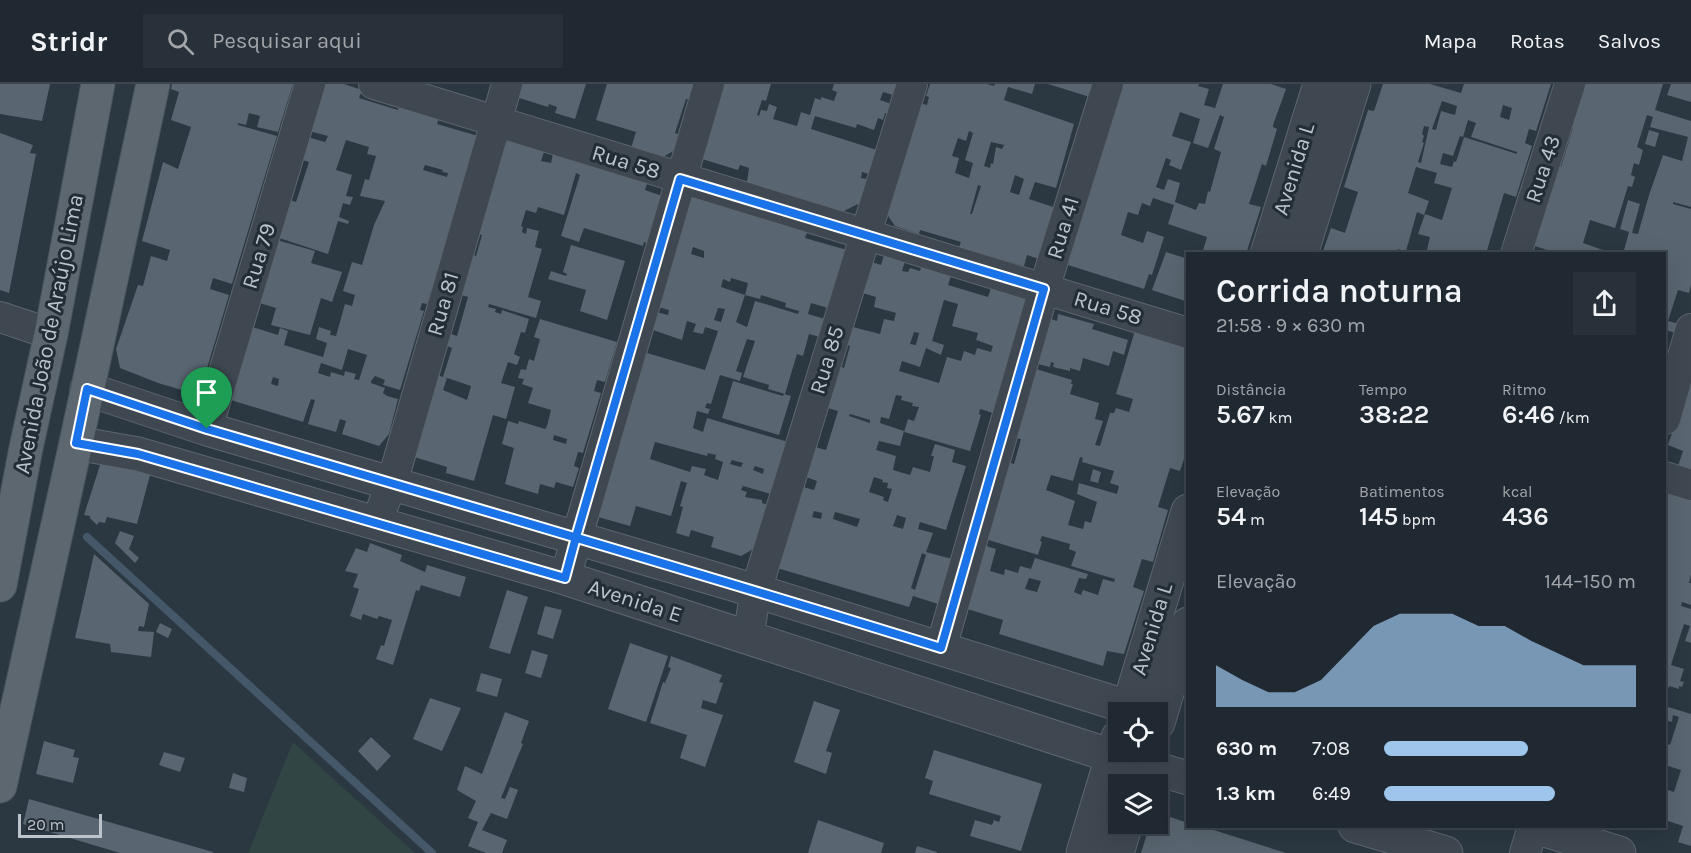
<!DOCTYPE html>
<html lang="pt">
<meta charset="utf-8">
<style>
body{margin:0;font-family:Karla,sans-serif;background:#283139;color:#f1f3f6;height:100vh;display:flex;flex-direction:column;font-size:22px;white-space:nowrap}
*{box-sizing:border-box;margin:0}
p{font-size:20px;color:#a2a6ab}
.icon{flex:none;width:33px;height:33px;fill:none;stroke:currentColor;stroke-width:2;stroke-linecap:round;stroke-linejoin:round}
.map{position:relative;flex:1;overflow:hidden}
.side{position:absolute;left:1186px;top:168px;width:480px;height:576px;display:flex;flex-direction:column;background:#202931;border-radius:0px;box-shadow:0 6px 24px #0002,0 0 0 2px #3d454d}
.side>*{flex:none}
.controls{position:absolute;left:1108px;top:618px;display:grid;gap:12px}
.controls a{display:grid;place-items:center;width:60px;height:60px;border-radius:0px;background:#202931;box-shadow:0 6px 24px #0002,0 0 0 2px #3d454d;font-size:30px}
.scale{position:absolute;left:18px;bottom:15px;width:84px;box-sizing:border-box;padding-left:6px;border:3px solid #bcc3cb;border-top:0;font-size:16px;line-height:21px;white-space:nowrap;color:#bcc3cb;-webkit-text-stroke:4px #232d36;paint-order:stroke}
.pin{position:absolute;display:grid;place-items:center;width:51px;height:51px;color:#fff;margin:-62px -26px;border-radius:50% 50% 50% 0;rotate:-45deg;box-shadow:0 0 6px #0007}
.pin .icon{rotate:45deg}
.round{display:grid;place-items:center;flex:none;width:63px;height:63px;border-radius:0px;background:#283139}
.summary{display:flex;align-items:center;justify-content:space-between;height:102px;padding:0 30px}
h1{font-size:33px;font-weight:600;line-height:45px}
.stats{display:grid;grid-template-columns:repeat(3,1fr);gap:9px;height:102px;padding:6px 30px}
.stats div{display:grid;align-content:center}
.stats b{font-size:26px;font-weight:600}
.stats small{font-size:16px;font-weight:400}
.stats p{font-size:16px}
.chart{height:168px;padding:12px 30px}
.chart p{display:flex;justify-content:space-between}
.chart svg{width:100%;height:108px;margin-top:6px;fill:#9ec6ed;opacity:.7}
ul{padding:0 30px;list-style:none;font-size:20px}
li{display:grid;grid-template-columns:96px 72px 1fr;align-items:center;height:45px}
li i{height:15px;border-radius:8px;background:#9ec6ed}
header{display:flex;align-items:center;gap:36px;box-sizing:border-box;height:84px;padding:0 30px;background:#202931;border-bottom:2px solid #3d454d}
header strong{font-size:28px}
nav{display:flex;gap:33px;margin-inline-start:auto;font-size:21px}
.search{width:420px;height:54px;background:#283139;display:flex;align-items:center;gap:15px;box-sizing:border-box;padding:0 21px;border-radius:0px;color:#a2a6ab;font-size:22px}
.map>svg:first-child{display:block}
.green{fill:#304544}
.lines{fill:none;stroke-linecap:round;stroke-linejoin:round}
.stream{stroke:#445869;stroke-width:8}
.building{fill:#596570;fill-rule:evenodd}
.minor-casing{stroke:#5d666e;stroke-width:32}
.tertiary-casing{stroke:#5d666e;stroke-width:35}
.primary-casing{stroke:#4b545d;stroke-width:35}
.minor{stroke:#3f4851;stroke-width:30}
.tertiary{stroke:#3f4851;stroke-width:33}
.primary{stroke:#5d6770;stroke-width:33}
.route-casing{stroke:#fff;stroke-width:12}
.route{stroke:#1a73e8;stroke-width:8}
.labels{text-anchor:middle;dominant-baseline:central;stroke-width:6;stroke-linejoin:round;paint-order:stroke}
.street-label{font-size:22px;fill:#bcc3cb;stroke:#232d36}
</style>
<header>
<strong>Stridr</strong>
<div class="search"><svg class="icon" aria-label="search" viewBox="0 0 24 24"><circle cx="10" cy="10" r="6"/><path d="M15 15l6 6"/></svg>Pesquisar aqui</div>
<nav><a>Mapa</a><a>Rotas</a><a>Salvos</a></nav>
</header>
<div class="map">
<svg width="1691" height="769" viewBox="0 0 1691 769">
<rect width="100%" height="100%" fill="#2b3741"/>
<!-- green -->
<path class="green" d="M293,658L415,769H248Z"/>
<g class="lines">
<!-- stream -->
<path class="stream" d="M87,453L432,769"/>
</g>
<!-- building -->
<path class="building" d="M0,0H50L42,37L0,30Z
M172,0H293L278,48L257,43L260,32L249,29L246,41L238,39V41L277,52L232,200L213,194L210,205L229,211L199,311L158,299L120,284L116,265L138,201L143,202L151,172L167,177L170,166L142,157L163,78L178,85L191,43L171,36L179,8L171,5Z
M322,0H344L362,6L359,14L398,26L400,18L440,30L437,40L478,52L427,220L422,219L420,226L424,227L400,306L383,301L385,296L375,292L371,297V299L385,304L383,309L387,312L398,315L389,350L379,362L342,350L346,337L340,335L336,348L308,340L315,316L311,315L303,338L224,314L246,241L278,251L280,244L288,247L284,261L323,273L327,259L316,255L319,243L331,247L330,251L336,252L345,220L352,222L355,211L343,207L352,178L362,181L374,141L385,117L360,112L365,95L369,96L376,72L367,70L369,63L346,56L336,86L352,91L346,112L353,113L350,121L343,119L339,133L349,137L348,140L338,137L328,170L276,153L284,114L296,118L309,78L297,74L304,52L325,58L328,52L305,46ZM425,81L443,86L442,88L448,89L447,93L423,86ZM348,265L367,271L359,296L354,295L356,290L345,287L344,292L331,288L330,293L318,289L321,279L342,286ZM273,293L279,295L278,302L271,300Z
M520,0H586L575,35L555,29L557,23L549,20L548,23L516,13Z
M607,0H696L691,16L686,15L675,49L680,51L675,66L663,73L631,64L636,48L596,36Z
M724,0H771L766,17L762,16L757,31L759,32L761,26L767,27L769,20L777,23L773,35L797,42L801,28L810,31L815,14L821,16V13L834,17L837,8L832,6L834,0H897L893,11L883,8L880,16L891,20L888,30L885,29L883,36L878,34L874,46L857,40L856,44L815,32L811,45L877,66L869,90L862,88L861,94L867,95L860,119L844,127H841L747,98L749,84L740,81L738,86L702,75Z
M930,0H987L994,2L995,0H1035L1032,10L1008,3L1004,16L1074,40L1056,104L1035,98L1029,115L1059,125L1042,176L1027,171L1024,182L959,163L961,158L920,146L919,150L895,142L884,126L916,18L927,21L929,13L926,12ZM969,47L973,49L965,76L973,79L969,94L955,89L959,74L952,72L958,54L966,57ZM991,58L1004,61L1002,65L996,63L993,80L991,79L990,84L984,82ZM1015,91L1024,95L1019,111L1010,108ZM978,101L981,102L972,130H970Z
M1048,0H1097L1093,14Z
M1122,0H1199L1198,2L1209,5L1204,21L1215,24L1223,0H1271L1286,5L1273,41V43L1277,45L1266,82L1262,80L1249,120L1261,123L1246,170H1202L1207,153L1168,140L1174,121L1153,114L1150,122L1142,119L1138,131L1128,128L1121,151L1143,159L1147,147L1164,153L1152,191L1149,190L1144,205L1068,181ZM1180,28L1200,35L1193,59L1208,64L1220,31L1224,33L1214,65L1221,68L1210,108L1208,107L1205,120L1199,119L1196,126L1175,118L1180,99L1168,95L1164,106L1156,103L1166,74L1171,76L1169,81L1181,86L1191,58L1172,52Z
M1383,0H1430L1461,9L1464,0H1551L1536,47L1529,45L1525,59L1532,62L1516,113L1504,109L1486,170H1426L1430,153L1418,150L1425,130L1442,136L1452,104L1434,99L1437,89L1416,83L1408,109L1429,117L1424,131L1417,128L1406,167L1412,170H1400L1401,166L1398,165L1397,170H1322L1331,144L1345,149L1358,108L1344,103L1368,26L1374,27ZM1442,17L1457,22L1455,31L1441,27L1436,46L1432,45ZM1503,21L1512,24L1509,36L1500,33ZM1468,36L1476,39L1471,53L1517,68V70L1464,53L1456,78L1454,77L1452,83L1440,80L1443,69L1453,72L1460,52L1463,53ZM1424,42L1429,43L1421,79L1418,78L1424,59L1422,58L1424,52L1422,50Z
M1581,0H1663L1655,26L1691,37V123L1673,118V120L1691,125V201L1689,209L1678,206L1668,237L1679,240L1677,249L1665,246V170H1623L1629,148L1620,145L1628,116L1640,120L1632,149L1638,150L1649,111L1663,71L1682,77L1688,53L1650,43L1653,33L1647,31L1637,63L1643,66L1639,81L1634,79L1631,91L1635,93L1632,103L1628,102L1615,144L1590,136L1583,159L1614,170H1560L1528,160L1555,82L1561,83L1573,44L1565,42Z
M1671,0H1691V18L1667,11Z
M1649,46L1659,49L1655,63L1645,60Z
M0,49L33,61L30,69L36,70L9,209L0,206Z
M516,53L546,62L541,77L551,79L554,65L649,94L645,106L662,112L647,159L644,158L643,162L584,144L579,158L561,152L580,91L576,89L564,131L538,123L536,129L526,126L521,142L523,143L522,148L526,150L527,144L539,147L535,163L542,165L528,213L541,217L536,234L489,220L488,223L496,225L495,228L501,230L502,226L529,235L525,249L521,248L514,270L520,273L517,281L508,278L501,299L515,303L506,335L493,331L474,397L446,389L447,383L411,372L431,289L443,293L452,264L444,261L448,249L457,252L468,213L455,209L469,170L476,172L482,151L474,148L500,62ZM447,294L471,302L467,316L443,306Z
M699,108L809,143L805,154L847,166L828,224L811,219L808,230L825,235L820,253L809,250L803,272L797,270L785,310L768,305L769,301L743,293L755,257L747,255L736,287L742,289L740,297L720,291L711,320L707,319L705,324L710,325L708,330L697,327L693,344L703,348L707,334L788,358L771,410L743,402L741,406L747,408L745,413L762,416V419L768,421L755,464L741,472L711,463L714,453L691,446L689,453L676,449L683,423L680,422L687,399L681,397L671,432L636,422L630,442L598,433L640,267L705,286L718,247L705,243L703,250L693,248L696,240L687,237L682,256L647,244L652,227L668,231L669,226L654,222L686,115ZM693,163L704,167V174L691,170ZM731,194L748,199L745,211L721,203L723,195L730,198ZM745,211L760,215L761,211L786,219L785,223L799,227L798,230L755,217L747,243L736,238ZM718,224L725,225L721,238L714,236ZM655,358L707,372L708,369L716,371L715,375L723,378L718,396L704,391L706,385L692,382L690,388L650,375ZM732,376L743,379L741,383L730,380ZM755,382L764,385L763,390L753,386Z
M277,156L315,167L311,179L342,188L332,218L321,214L310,251L271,241L276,224L253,217Z
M571,161L625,177L607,236L580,227L586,206L548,195L551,187L566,192L567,190L563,188Z
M1166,168L1185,174L1184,176L1187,177L1185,183L1188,184V218L1152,206Z
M884,171L905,177L902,187L908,188L910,184L920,187L923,177L953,186L948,201L988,213L993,198L1024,209L1030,221L996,330L980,325L979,330L981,331L970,367L904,348L908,335L914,337L919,323L912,322L913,319L901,316L902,312L896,311L889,335L881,333L880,339L904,347L900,362L879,357L876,366L896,372L893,386L910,391L913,383L930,388L934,372H931L935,360L955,366L952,378L966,382L946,446L920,438L918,445L933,449L926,468L952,475L939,518L938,520L913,512L909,523L777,484L800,402L814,406L817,397L803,392L812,362L826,366L838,327L824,323L837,281L844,284L850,262L843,260L849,242L880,250L884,235L894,237L896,229L874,223L876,213L859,208L868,177L881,181ZM944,216L958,220L952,242L978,249L976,256L993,262L991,268L977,264L975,271L964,267L961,277L947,273L939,299L899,287L902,277L920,283L926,264L941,271L944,261L932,257ZM914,248L919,249L916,261L910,260ZM850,330L870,336V339L849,332ZM874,393L883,396L882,398L888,399L887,404L892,405L888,418L883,416L884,413L869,408ZM814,427L822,429L821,435L812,433ZM835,428L860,435L857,443L833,435ZM897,431L906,434L903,445L893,442ZM922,469L926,471L915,506L911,504Z
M1058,230L1094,240L1092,245L1128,256L1124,271L1113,267L1109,282L1083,274L1080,287L1070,284V287L1053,283L1054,279L1051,278L1050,283L1038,280L1051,235L1057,237Z
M540,235L617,258L605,298L597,296L594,307L601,309L583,369L578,368L574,382L579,384L573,403L556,398L554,404L540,400L538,410L505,400L514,364L502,360L508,337L518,340L519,337L545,345L547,342L551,326L528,319L533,304L522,300L524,295L518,294L521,285L526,286L529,275L534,277L540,255L534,253ZM554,351L567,355L566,360L553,356Z
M1136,243L1188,257V306L1184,316L1188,317V363L1180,387L1170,384L1158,423L1168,426L1153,478L1142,475L1133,503L1144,507L1124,570L1107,567L1103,582L999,550L1003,536L964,524L983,461L996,465L990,487L1004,491L1005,485L1018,489L1020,482L1031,485L1035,474L1088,490L1086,495L1079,494L1074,508L1081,511L1083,506L1098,511L1103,495L1114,498L1115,495L1071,482L1076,468L1069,465L1070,460L1042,452L1040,457L1042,458L1038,471L985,455L1008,378L1014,380L1021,355L1015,354L1036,285L1072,296L1071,300H1073L1070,310L1099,319L1095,335L1103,337L1095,361L1100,362L1110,329H1114L1116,324L1129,328L1133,315L1116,310ZM1080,373L1083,374L1082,378L1114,387L1110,399L1119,402L1117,410L1079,399L1077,410L1097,418L1091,439L1085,437L1083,445L1068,441L1075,417L1046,406L1051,391L1073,397ZM1029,494L1041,497L1037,508L1025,505Z
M733,297L783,312L784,310L791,312L779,351L722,334Z
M1689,297H1691V386L1678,382L1683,367L1668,361Z
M101,378L150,391L137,440L107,433L105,439L99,438L97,441L90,434V432L84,431Z
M1093,385L1101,388L1098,399L1090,397Z
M1665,408L1691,412V491L1689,499H1691V521L1682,518L1681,522L1691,525V559L1685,557L1690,542L1684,540L1671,581L1684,585L1680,597L1684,598L1682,603L1679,602V605L1669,602L1666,612Z
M120,447L134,452L129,465L139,474L135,479L115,459Z
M370,459L402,471L400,477L425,488L427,481L466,493L460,513L421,501L419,507L416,506L393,581L376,575L381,561L384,562L392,536L379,532L377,535L363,530L361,536L350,532L359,505L353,503L358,490L345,487L356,464L367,468Z
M94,470L149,520L144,543L139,542L138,547L154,548L151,573L111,568L110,560L75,554Z
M507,506L528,513L510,570L489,564Z
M545,522L562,526L553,555L537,550Z
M160,539L172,545L168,554L156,548Z
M630,559L668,572L646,638L608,625Z
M532,566L548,571L541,594L525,589Z
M671,572L722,591L719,598L723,599L716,620L703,616L701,624L723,631L705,683L680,674L687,651L650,639L663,598L665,599L671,584L668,583Z
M481,589L502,595L497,613L476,607Z
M430,614L461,624L442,667L413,655Z
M814,617L840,626L826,667L832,669L826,690L794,678Z
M1665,622L1691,630V762L1678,758L1683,742L1665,736V705L1674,708L1681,686L1665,681V659L1670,661L1679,633L1673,631L1672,638L1665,636Z
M505,628L529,637L521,659L523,660L501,714L505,715L510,703L518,706L507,735L491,729L482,746L507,756L502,769H486L468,762L478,738L468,734L476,717L457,706L465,682L482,690Z
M371,653L391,672L377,687L358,667Z
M44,657L75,666L73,673L79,674L73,699L36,690Z
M934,666L1042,700L1021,767L970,752L975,736L992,741L994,736L999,738L1001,732L929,710L933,697L925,694Z
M164,668L185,674L180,688L159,681Z
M233,689L247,694L244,708L229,704Z
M29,715L213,768V769H120L23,740Z
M1158,729L1188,739V742H1201L1286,769H1141L1150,740H1158Z
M818,736L884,759L881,769H808Z
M917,762L937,768V769H915Z"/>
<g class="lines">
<defs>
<path id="minor" d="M374,0L1188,249
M1516,170L1570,0
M0,233L51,250
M1665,335L1691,245
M207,345L310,0
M1665,393L1691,401
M376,439L392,399L507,0
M565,494L709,0
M748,553L756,507L912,0
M941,564L1044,205L1108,0
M1525,769L1533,742"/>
<path id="tertiary" d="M1267,170L1320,0
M1301,170L1354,0
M87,305L207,345L756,507L1144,628
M76,359L138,370L565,494L1112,672L1188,694
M1127,628L1188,427
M1158,639L1188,540
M1355,742L1446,769
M1532,742L1619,769
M1083,769L1118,653
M1117,769L1126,740"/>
<path id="primary" d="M0,501L26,364L51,250L98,0
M0,702L76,359L153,0"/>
</defs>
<!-- minor casing -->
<use href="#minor" class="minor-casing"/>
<!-- tertiary casing -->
<use href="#tertiary" class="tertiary-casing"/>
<!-- primary casing -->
<use href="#primary" class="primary-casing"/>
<!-- minor -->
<use href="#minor" class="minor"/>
<!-- tertiary -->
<use href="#tertiary" class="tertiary"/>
<!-- primary -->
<use href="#primary" class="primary"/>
</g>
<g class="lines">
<defs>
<path id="route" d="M207,345C452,417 697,488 941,564L1044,205L680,95L576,453L565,494L138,370L76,359L87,305L207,345"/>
</defs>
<!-- route casing -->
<use href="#route" class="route-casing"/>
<!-- route -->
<use href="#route" class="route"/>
</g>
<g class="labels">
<!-- street labels -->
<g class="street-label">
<text transform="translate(626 78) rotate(17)">Rua 58</text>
<text transform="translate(1294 85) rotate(-73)">Avenida L</text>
<text transform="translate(1543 85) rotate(-72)">Rua 43</text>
<text transform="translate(1063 144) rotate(-73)">Rua 41</text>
<text transform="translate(259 172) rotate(-73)">Rua 79</text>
<text transform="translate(443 220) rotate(-74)">Rua 81</text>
<text transform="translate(1108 224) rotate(17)">Rua 58</text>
<text transform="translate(49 250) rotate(-79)">Avenida João de Araújo Lima</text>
<text transform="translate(827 276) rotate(-73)">Rua 85</text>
<text transform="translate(635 517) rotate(18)">Avenida E</text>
<text transform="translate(1152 545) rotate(-73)">Avenida L</text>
</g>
</g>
</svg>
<div class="controls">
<a><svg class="icon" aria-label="locate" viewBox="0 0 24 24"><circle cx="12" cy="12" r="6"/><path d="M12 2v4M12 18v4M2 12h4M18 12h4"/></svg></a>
<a><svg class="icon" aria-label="layers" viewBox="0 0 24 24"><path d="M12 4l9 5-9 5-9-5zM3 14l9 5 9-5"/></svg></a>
</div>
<div class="scale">20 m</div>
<div class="pin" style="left:207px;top:345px;background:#1e9e55"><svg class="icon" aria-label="arrive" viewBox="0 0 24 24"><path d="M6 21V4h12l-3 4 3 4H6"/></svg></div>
<section class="side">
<div class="summary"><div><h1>Corrida noturna</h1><p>21:58 · 9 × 630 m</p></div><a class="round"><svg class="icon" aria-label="share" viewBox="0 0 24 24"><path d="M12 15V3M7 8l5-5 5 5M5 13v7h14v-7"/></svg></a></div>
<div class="stats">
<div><p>Distância</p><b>5.67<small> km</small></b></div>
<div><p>Tempo</p><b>38:22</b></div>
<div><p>Ritmo</p><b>6:46<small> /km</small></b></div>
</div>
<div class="stats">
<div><p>Elevação</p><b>54<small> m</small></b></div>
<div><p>Batimentos</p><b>145<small> bpm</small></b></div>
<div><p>kcal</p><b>436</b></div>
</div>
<div class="chart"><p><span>Elevação</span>144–150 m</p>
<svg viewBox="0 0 160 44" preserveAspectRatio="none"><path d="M0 44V27L10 33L20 38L30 38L40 33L50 22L60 11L70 6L80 6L90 6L100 11L110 11L120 17L130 22L140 27L150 27L160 27V44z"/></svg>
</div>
<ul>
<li><b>630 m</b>7:08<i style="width:57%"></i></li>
<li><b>1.3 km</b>6:49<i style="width:68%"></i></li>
</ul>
</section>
</div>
